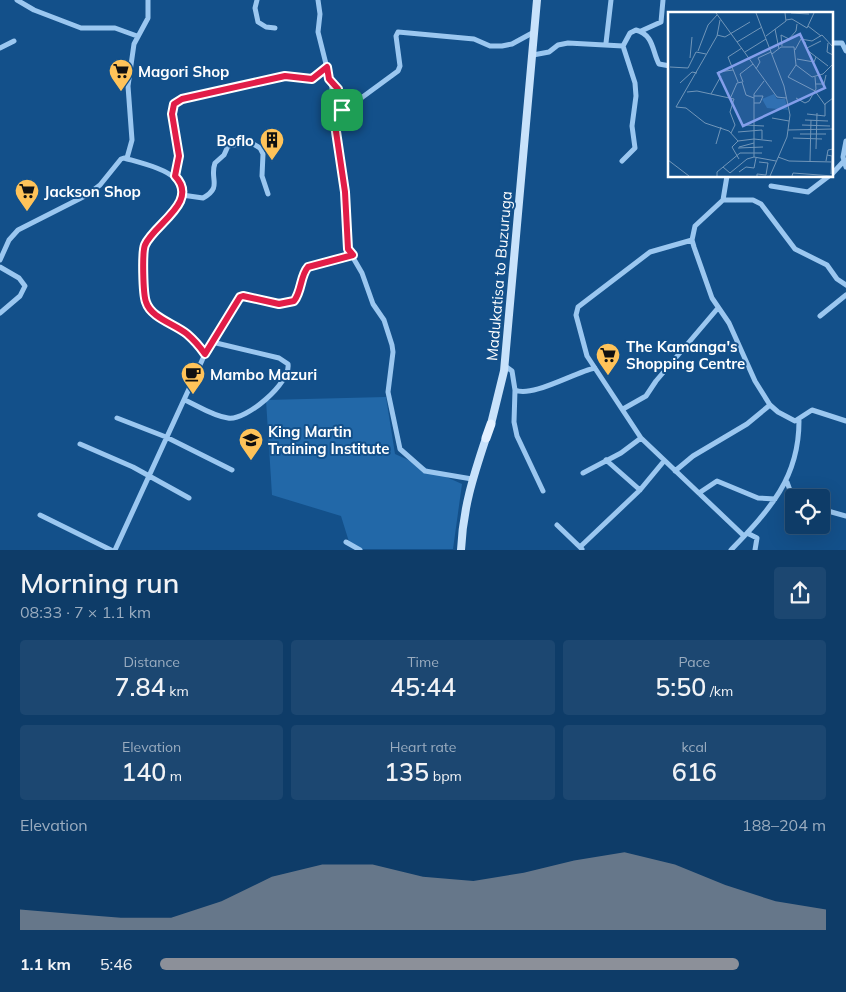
<!DOCTYPE html>
<meta charset="utf-8">
<style>
body{margin:0;font-family:Mulish,sans-serif;background:#1c4771;color:#f1f3f6;height:100vh;display:flex;flex-direction:column;font-size:19px;white-space:nowrap}
*{box-sizing:border-box;margin:0}
p{font-size:16px;color:#9badc0}
.icon{flex:none;width:28px;height:28px;fill:none;stroke:currentColor;stroke-width:2;stroke-linecap:round;stroke-linejoin:round}
.map{position:relative;height:550px;overflow:hidden}
.side{display:flex;flex-direction:column;background:#0e3c68;flex:1}
.side>*{flex:none}
.buttons{position:absolute;left:785px;top:489px;display:grid;gap:10px}
.buttons a{display:grid;place-items:center;width:45px;height:45px;border-radius:5px;background:#0e3c68;box-shadow:0 5px 20px #0002,0 0 0 1px #2e567c;font-size:25px}
.pin{position:absolute;display:grid;place-items:center;width:42px;height:42px;color:#fff;margin:-21px;border-radius:10px;box-shadow:0 2px 8px #0006}
.round{display:grid;place-items:center;flex:none;width:52px;height:52px;border-radius:5px;background:#1c4771}
.headline{display:flex;align-items:center;justify-content:space-between;height:85px;padding:0 20px}
h1{font-size:28px;font-weight:600;line-height:38px}
.stats{display:grid;grid-template-columns:repeat(3,1fr);gap:8px;height:85px;padding:5px 20px}
.stats div{display:grid;align-content:center;border-radius:5px;background:#1c4771;text-align:center}
.stats b{font-size:25px;font-weight:600}
.stats small{font-size:14px;font-weight:400}
.stats p{font-size:14px}
.chart{height:140px;padding:10px 20px}
.chart p{display:flex;justify-content:space-between}
.chart svg{width:100%;height:90px;margin-top:5px;fill:#8c9099;opacity:.7}
ul{padding:0 20px;list-style:none;font-size:16px}
li{display:grid;grid-template-columns:80px 60px 1fr;align-items:center;height:38px}
li i{height:12px;border-radius:6px;background:#8c9099}
.map>svg:first-child{display:block}
.green{fill:#2268a8}
.lines{fill:none;stroke-linecap:round;stroke-linejoin:round}
.street{stroke:#9bc7f0;stroke-width:5}
.secondary{stroke:#c8e2fb;stroke-width:8}
.primary{stroke:#e3f0ff;stroke-width:9}
.route-casing{stroke:#fff;stroke-width:10}
.route{stroke:#e11d48;stroke-width:6}
.labels{text-anchor:middle;dominant-baseline:central;stroke-width:4;stroke-linejoin:round;paint-order:stroke}
.poi-label{font-size:15px;font-weight:bold;fill:#fff;stroke:#13508a;text-anchor:start}
.street-label{font-size:15px;fill:#fff;stroke:#13508a}
.inset-road{fill:none;stroke:#7196b9;stroke-width:1}
.view{fill:#839eea;fill-opacity:0.15;stroke:#839eea;stroke-width:2.5}
.inset-edge{fill:none;stroke:#fff;stroke-width:2.5}
</style>
<div class="map">
<svg width="846" height="550" viewBox="0 0 846 550">
<rect width="100%" height="100%" fill="#13508a"/>
<!-- green -->
<path class="green" d="M386,397L395,454L462,484L453,549H358L350,545L341,516L272,495L266,400Z"/>
<g class="lines">
<!-- street -->
<path class="street" d="M17,0L34,10L81,28H115L137,36
M257,0L255,8L258,22L266,27L275,28
M318,0L320,14L318,32L332,88L330,105L345,192L348,249L362,273L373,304L384,320L392,345L393,352L388,392L400,449L425,471L472,479
M641,31L661,22L663,0
M606,43L611,0
M832,43H842L846,51
M0,48L14,41
M533,55L549,52L558,45L568,43L623,46L630,33L636,30C654,35 652,51 659,64L670,66
M330,79L338,89L342,110
M334,118L398,71L400,66L396,36L398,32L474,39L490,46H502L512,44L534,32
M846,141L843,157L846,167
M127,158L132,140L128,86L134,44L148,18V0
M622,161L635,148L632,126L636,96L635,83L623,46
M832,174L843,162
M175,176L179,156L172,109L177,101L285,77L308,80L318,76L327,67
M727,176L723,200L695,226L692,240L694,247L712,298L729,323L755,381L770,405L778,412L795,421L812,410L846,421
M771,186L808,192L829,176
M182,195L203,198C223,187 209,179 215,163L224,155L228,146L250,142L260,148L263,154L262,176L268,194
M723,200H753L761,204L795,249L827,265L837,279L846,285
M692,240L650,252L578,307L576,315L587,356L641,438L744,536
M0,260L9,240L18,230L87,195L100,185L121,159L124,158C162,169 205,177 165,222C158,229 150,235 145,245C142,252 143,294 146,301C151,318 175,324 187,334C194,340 200,347 205,354
M0,267L19,278L25,286L20,296L0,313
M820,316L846,295
M504,365L512,371L515,390C532,398 575,372 595,368
M515,390L514,422L517,436L543,491
M185,400C198,406 213,416 228,418C246,421 291,383 288,364L279,358L212,342
M623,409L646,396L656,381L718,308
M117,418L166,437L232,470
M80,444L133,467L189,498
M606,460L640,490
M675,471L693,456L747,424L770,405
M583,473L621,453L641,438
M787,482L791,493L795,498
M699,493L717,481L758,498L775,499
M821,509L846,516
M40,515L111,550
M557,525L582,549
M747,533L757,538L755,550
M346,542L360,550
M580,547L640,490L664,461
M115,550L205,354L240,297L243,296L279,305L294,301C302,291 300,276 308,267L353,255
M731,550C769,510 799,479 799,421"/>
<!-- secondary -->
<path class="secondary" d="M491,424L504,371L537,0
M461,550C463,508 473,477 486,438"/>
<!-- primary -->
<path class="primary" d="M486,438L491,424"/>
</g>
<g class="lines">
<defs>
<path id="route" d="M327,67L329,79L338,89L342,110L334,118L345,192L348,249L353,255L308,267C300,276 302,291 294,301L279,304L243,296L240,297L205,354C200,347 194,340 187,334C175,324 151,318 146,302C143,294 142,252 145,245C154,224 200,202 175,176L179,156L172,114L174,104L182,99L285,76L312,79Z"/>
</defs>
<!-- route casing -->
<use href="#route" class="route-casing"/>
<!-- route -->
<use href="#route" class="route"/>
</g>
<!-- icons -->
<defs>
<symbol id="supermarket-pin" viewBox="-11 -11 22 30"><path d="M0 17L-7.5 6A9.5 9.5 0 1 1 7.5 6Z" fill="#ffc359" stroke="#13508a"/><path d="M-6-5.5h2.5l.6 2H6L4.5 2H-2.5L-4.4-4H-6ZM-1.5 3.2a1.3 1.3 0 1 0 .1 0ZM3 3.2a1.3 1.3 0 1 0 .1 0Z" fill="#111"/></symbol>
<symbol id="building-pin" viewBox="-11 -11 22 30"><path d="M0 17L-7.5 6A9.5 9.5 0 1 1 7.5 6Z" fill="#ffc359" stroke="#13508a"/><path d="M-4-6H4V6H1V3H-1V6H-4ZM-2.5-4.3h1.7v1.8h-1.7ZM.8-4.3h1.7v1.8H.8ZM-2.5-1h1.7V.8h-1.7ZM.8-1h1.7V.8H.8Z" fill="#111"/></symbol>
<symbol id="cafe-pin" viewBox="-11 -11 22 30"><path d="M0 17L-7.5 6A9.5 9.5 0 1 1 7.5 6Z" fill="#ffc359" stroke="#13508a"/><path d="M-5.5-4.5H6V0H3Q3 3.5 0 3.5H-2.5Q-5.5 3.5-5.5 0ZM3-3.2v2h1.7v-2ZM-6 4.5H4V6H-6Z" fill="#111"/></symbol>
<symbol id="university-pin" viewBox="-11 -11 22 30"><path d="M0 17L-7.5 6A9.5 9.5 0 1 1 7.5 6Z" fill="#ffc359" stroke="#13508a"/><path d="M0-5L7-2L0 1L-7-2ZM-4 1L0 2.5L4 1V4Q0 6-4 4Z" fill="#111"/></symbol>
</defs>
<g fill-rule="evenodd">
<use href="#supermarket-pin" x="107" y="57" width="28" height="38"/>
<use href="#building-pin" x="258" y="126" width="28" height="38"/>
<use href="#supermarket-pin" x="13" y="177" width="28" height="38"/>
<use href="#supermarket-pin" x="594" y="341" width="28" height="38"/>
<use href="#cafe-pin" x="179" y="360" width="28" height="38"/>
<use href="#university-pin" x="237" y="426" width="28" height="38"/>
</g>
<g class="labels">
<!-- poi labels -->
<g class="poi-label">
<text x="138" y="71">Magori Shop</text>
<text x="254" y="140" text-anchor="end">Boflo</text>
<text x="44" y="191">Jackson Shop</text>
<text x="626" y="346">The Kamanga's<tspan x="626" dy="17">Shopping Centre</tspan></text>
<text x="210" y="374">Mambo Mazuri</text>
<text x="268" y="431">King Martin<tspan x="268" dy="17">Training Institute</tspan></text>
</g>
<!-- street labels -->
<g class="street-label">
<text transform="translate(499 276) rotate(-85)">Madukatisa to Buzuruga</text>
</g>
</g>
<!-- overview -->
<g transform="translate(668 12)">
<rect width="165" height="165" fill="#13508a"/>
<path d="M106,82L109,87H117L120,98L99,96L94,87Z" fill="#2268a8"/>
<path class="inset-road" d="M48,1L109,85L118,86M88,1L116,74L122,103L119,125L102,164M123,1L141,2M52,8L49,24L8,95L18,96L37,111L61,119L70,129L86,127M118,8L124,7L139,16L146,1M140,14L153,24M107,17L111,37M49,23L57,25L82,10M98,24L118,9L117,1M69,30L94,15M137,30L139,38L160,54M160,31L159,40L165,43M114,34L113,23L121,27L128,19L129,12M139,36L153,29M127,38L133,27L144,29L154,23L165,35M30,39L40,13L49,3M77,40L98,27M104,42L113,35H126L128,53L144,65L155,62L165,52M22,46L24,25M129,47L146,50L148,45M128,53L120,65L147,79M2,55L20,56L28,40L38,42M88,57L92,50L90,46L103,40M50,60L65,58M96,69L86,82V145L108,149M70,70L60,45L74,36M75,70L72,62L85,52M12,71L24,60L29,61M148,72H156L158,63M147,79L157,93M19,80L29,79L66,87L62,100L67,113L63,121M43,82L53,64M128,86L137,91L141,89L148,77L147,65M62,87L69,71L74,70L78,83L86,86M86,91H92L95,84H86M139,102L157,104V92L165,86M104,106L121,109M137,108L160,109M78,113L96,114M134,113L162,114M120,118L165,117M70,120L94,118V127M132,122H158M125,126L154,127M86,127L104,129M70,129L64,135L71,147M48,132L53,115M71,135L86,131M70,136L95,135M148,137L149,101M159,143L164,144L163,162M110,145L121,149L165,150M0,148L21,164M142,149L143,108M158,149L160,138L165,137M55,155L62,161L79,147L86,145M71,160L78,155L86,156L88,146M49,164V160L72,141H94M89,164V162L98,163L100,151L91,150M124,164L125,161L165,164"/>
<path class="view" d="M132,22L157,76L75,114L50,61Z"/>
<rect width="165" height="165" class="inset-edge"/>
</g>
</svg>
<div class="buttons">
<a><svg class="icon" aria-label="locate" viewBox="0 0 24 24"><circle cx="12" cy="12" r="6"/><path d="M12 2v4M12 18v4M2 12h4M18 12h4"/></svg></a>
</div>
<div class="pin" style="left:342px;top:110px;background:#1e9e55"><svg class="icon" aria-label="arrive" viewBox="0 0 24 24"><path d="M6 21V4h12l-3 4 3 4H6"/></svg></div>
</div>
<section class="side">
<div class="headline"><div><h1>Morning run</h1><p>08:33 · 7 × 1.1 km</p></div><a class="round"><svg class="icon" aria-label="share" viewBox="0 0 24 24"><path d="M12 15V3M7 8l5-5 5 5M5 13v7h14v-7"/></svg></a></div>
<div class="stats">
<div><p>Distance</p><b>7.84<small> km</small></b></div>
<div><p>Time</p><b>45:44</b></div>
<div><p>Pace</p><b>5:50<small> /km</small></b></div>
</div>
<div class="stats">
<div><p>Elevation</p><b>140<small> m</small></b></div>
<div><p>Heart rate</p><b>135<small> bpm</small></b></div>
<div><p>kcal</p><b>616</b></div>
</div>
<div class="chart"><p><span>Elevation</span>188–204 m</p>
<svg viewBox="0 0 160 44" preserveAspectRatio="none"><path d="M0 44V34L10 36L20 38L30 38L40 30L50 18L60 12L70 12L80 18L90 20L100 16L110 10L120 6L130 12L140 22L150 30L160 34V44z"/></svg>
</div>
<ul>
<li><b>1.1 km</b>5:46<i style="width:87%"></i></li>
</ul>
</section>
